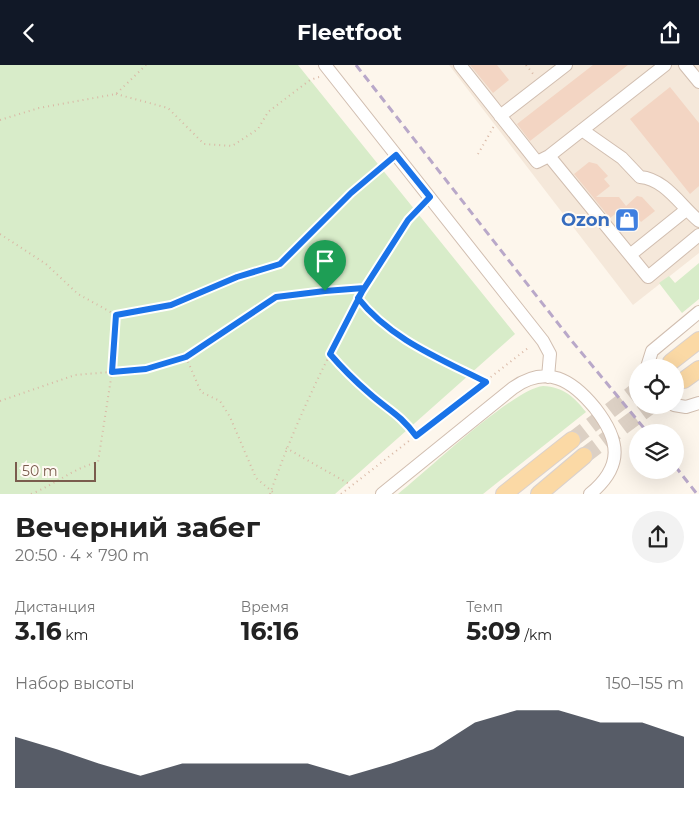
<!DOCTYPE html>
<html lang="ru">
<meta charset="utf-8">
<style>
body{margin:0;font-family:Montserrat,sans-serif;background:#f2f2f2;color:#222;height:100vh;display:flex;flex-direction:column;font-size:19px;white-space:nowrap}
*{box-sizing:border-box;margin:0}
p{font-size:16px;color:#767676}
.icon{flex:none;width:28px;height:28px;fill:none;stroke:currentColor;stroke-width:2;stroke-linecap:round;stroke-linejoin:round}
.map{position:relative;height:429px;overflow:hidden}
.drawer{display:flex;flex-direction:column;background:#fff;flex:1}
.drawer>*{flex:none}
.fabs{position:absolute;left:629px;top:294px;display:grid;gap:10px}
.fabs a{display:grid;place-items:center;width:55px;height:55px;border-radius:50%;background:#fff;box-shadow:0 5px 20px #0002;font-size:25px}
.scale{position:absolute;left:15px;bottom:12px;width:81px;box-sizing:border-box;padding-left:5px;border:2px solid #7a5c4d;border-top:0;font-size:14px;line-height:18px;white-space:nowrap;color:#7a5c4d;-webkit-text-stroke:4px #fffaf3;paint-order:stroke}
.pin{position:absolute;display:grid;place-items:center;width:42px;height:42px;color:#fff;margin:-51px -21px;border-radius:50% 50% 50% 0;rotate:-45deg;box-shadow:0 0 5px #0007}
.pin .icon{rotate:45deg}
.round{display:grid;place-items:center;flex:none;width:52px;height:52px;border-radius:26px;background:#f2f2f2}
.head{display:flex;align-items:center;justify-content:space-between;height:85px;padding:0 15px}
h1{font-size:28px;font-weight:700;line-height:38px}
.figures{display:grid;grid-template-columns:repeat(3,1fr);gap:8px;height:85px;padding:5px 15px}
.figures div{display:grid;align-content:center}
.figures b{font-size:25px;font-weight:700}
.figures small{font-size:14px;font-weight:400}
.figures p{font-size:14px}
.chart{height:140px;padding:10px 15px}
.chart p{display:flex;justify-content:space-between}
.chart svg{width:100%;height:90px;margin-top:5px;fill:#111827;opacity:.7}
header{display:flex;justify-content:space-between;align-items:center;height:65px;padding:0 15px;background:#111827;color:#fff;font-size:22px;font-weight:700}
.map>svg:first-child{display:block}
.residential{fill:#f5e8da}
.green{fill:#d8ecc9}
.building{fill:#f3d5c3}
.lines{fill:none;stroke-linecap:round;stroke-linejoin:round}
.major-tunnel{stroke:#dcd0c4;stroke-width:16;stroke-dasharray:16 8;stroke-linecap:butt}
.minor-casing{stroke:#d1beb0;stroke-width:14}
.major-casing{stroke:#dad1cd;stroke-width:18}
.path{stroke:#d9b8a5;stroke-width:2;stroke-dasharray:1 4;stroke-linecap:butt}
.minor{stroke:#fff;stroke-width:12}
.major{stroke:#fbd9a5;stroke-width:16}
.rail{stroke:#b9a8c9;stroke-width:3;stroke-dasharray:8 5;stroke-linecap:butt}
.route-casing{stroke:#fff;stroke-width:10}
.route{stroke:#1a73e8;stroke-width:6}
.labels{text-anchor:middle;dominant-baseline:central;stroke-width:4;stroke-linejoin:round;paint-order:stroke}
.shop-label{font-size:18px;font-weight:bold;fill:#366cbe;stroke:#fffaf3;text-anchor:end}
</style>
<header><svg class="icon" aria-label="back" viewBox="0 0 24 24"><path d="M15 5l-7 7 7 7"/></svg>Fleetfoot<svg class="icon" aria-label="share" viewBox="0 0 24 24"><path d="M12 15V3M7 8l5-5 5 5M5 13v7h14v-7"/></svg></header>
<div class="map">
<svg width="699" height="429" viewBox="0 0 699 429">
<rect width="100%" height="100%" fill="#fdf6ec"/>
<!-- residential -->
<path class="residential" d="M449,0H699V188L633,240Z"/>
<!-- green -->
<path class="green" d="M0,0H298L515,269L335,429H0Z
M699,198V234L682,248L659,218L669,211L675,218Z
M543,321C564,322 574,332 586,347L483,429H398C427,406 513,324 543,321Z"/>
<!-- building -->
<path class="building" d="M470,0H497L509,15L493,28Z
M593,0H628L530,76L517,59Z
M670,22L699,58V121L690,129L630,54Z
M589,97L597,99L608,111L604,114L610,121L596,132H619L626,141L637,131L642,132L655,146L641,157L636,151L627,159L618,147L610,153L574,109Z"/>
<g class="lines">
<!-- major-tunnel -->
<path class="major-tunnel" d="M572,375L638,324
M584,391L652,340"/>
<defs>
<path id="minor" d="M325,0L543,276L550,289L548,312
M460,0L537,97L549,91L648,212L699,170
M685,0L699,17
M500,51L566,0
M582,65L622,93L640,112C665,114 680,140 699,156
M549,91L665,0
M630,190L686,145
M647,302L652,286L699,247
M674,340L686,342L699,338
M382,429L513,323C547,299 572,315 595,343C620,375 624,401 590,429"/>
<path id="major" d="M671,297L699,275
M684,315L699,304
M504,429L572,375
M539,429L584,391"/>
</defs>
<!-- minor casing -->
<use href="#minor" class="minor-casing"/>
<!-- major casing -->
<use href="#major" class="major-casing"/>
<!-- path -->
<path class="path" d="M526,0L534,10
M116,29L168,43L204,79L232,81L258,64L268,47L310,15L319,12
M0,55L39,43L116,29L146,0
M478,89L494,61
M0,169L46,199L78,229L116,250L171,240L237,212L280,199L351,128L387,98
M358,233C390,274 440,294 486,317
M330,289C342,303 355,316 369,329C388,345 400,348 416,371
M186,292L201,327L220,336L230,352L256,413L275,429
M0,336L75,310L146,304L186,292L275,232L363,223
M286,383L351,420
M31,429C56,419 72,404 98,397L112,307L116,250
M270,429C290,372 314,319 342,266C364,222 388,177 421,141
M341,429L528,283"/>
<!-- minor -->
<use href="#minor" class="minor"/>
<!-- major -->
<use href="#major" class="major"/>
<!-- rail -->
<path class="rail" d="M356,0L571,275L648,368
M675,401L697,429"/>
</g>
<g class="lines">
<defs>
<path id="route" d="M325,226L364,223L330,289C342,303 355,316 369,328C388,345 400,349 416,371L486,317C441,294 390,274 358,233L408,155L430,132L396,90L351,128L280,199L237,212L171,240L116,250L112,307L146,304L186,292L276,232L325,226"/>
</defs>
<!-- route casing -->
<use href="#route" class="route-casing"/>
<!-- route -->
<use href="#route" class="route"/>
</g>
<!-- icons -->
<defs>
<symbol id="shop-square" viewBox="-11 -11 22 22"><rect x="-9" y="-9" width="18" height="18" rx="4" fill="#3f7fe0" stroke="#fffaf3"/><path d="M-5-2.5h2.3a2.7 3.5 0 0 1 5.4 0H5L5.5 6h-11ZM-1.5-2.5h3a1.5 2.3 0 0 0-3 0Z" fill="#fff"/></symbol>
</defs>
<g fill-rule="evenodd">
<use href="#shop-square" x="613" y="141" width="28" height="28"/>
</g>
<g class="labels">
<!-- shop labels -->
<g class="shop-label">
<text x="610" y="155">Ozon</text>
</g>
</g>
</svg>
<div class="fabs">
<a><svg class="icon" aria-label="locate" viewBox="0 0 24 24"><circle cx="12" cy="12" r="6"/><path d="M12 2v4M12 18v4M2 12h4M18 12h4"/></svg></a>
<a><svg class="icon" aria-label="layers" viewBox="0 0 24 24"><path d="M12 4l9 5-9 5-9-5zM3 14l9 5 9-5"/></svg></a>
</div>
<div class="scale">50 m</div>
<div class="pin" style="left:325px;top:226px;background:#1e9e55"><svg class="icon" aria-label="arrive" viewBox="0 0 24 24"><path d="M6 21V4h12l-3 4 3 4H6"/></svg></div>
</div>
<section class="drawer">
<div class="head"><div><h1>Вечерний забег</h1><p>20:50 · 4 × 790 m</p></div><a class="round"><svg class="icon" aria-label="share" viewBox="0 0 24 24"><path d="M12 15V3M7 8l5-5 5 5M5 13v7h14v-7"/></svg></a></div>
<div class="figures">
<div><p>Дистанция</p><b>3.16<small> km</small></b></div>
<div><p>Время</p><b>16:16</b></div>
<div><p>Темп</p><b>5:09<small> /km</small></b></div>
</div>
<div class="chart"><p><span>Набор высоты</span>150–155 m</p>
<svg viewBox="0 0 160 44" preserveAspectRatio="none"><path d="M0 44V19L10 25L20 32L30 38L40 32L50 32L60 32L70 32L80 38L90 32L100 25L110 12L120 6L130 6L140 12L150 12L160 19V44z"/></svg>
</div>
</section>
